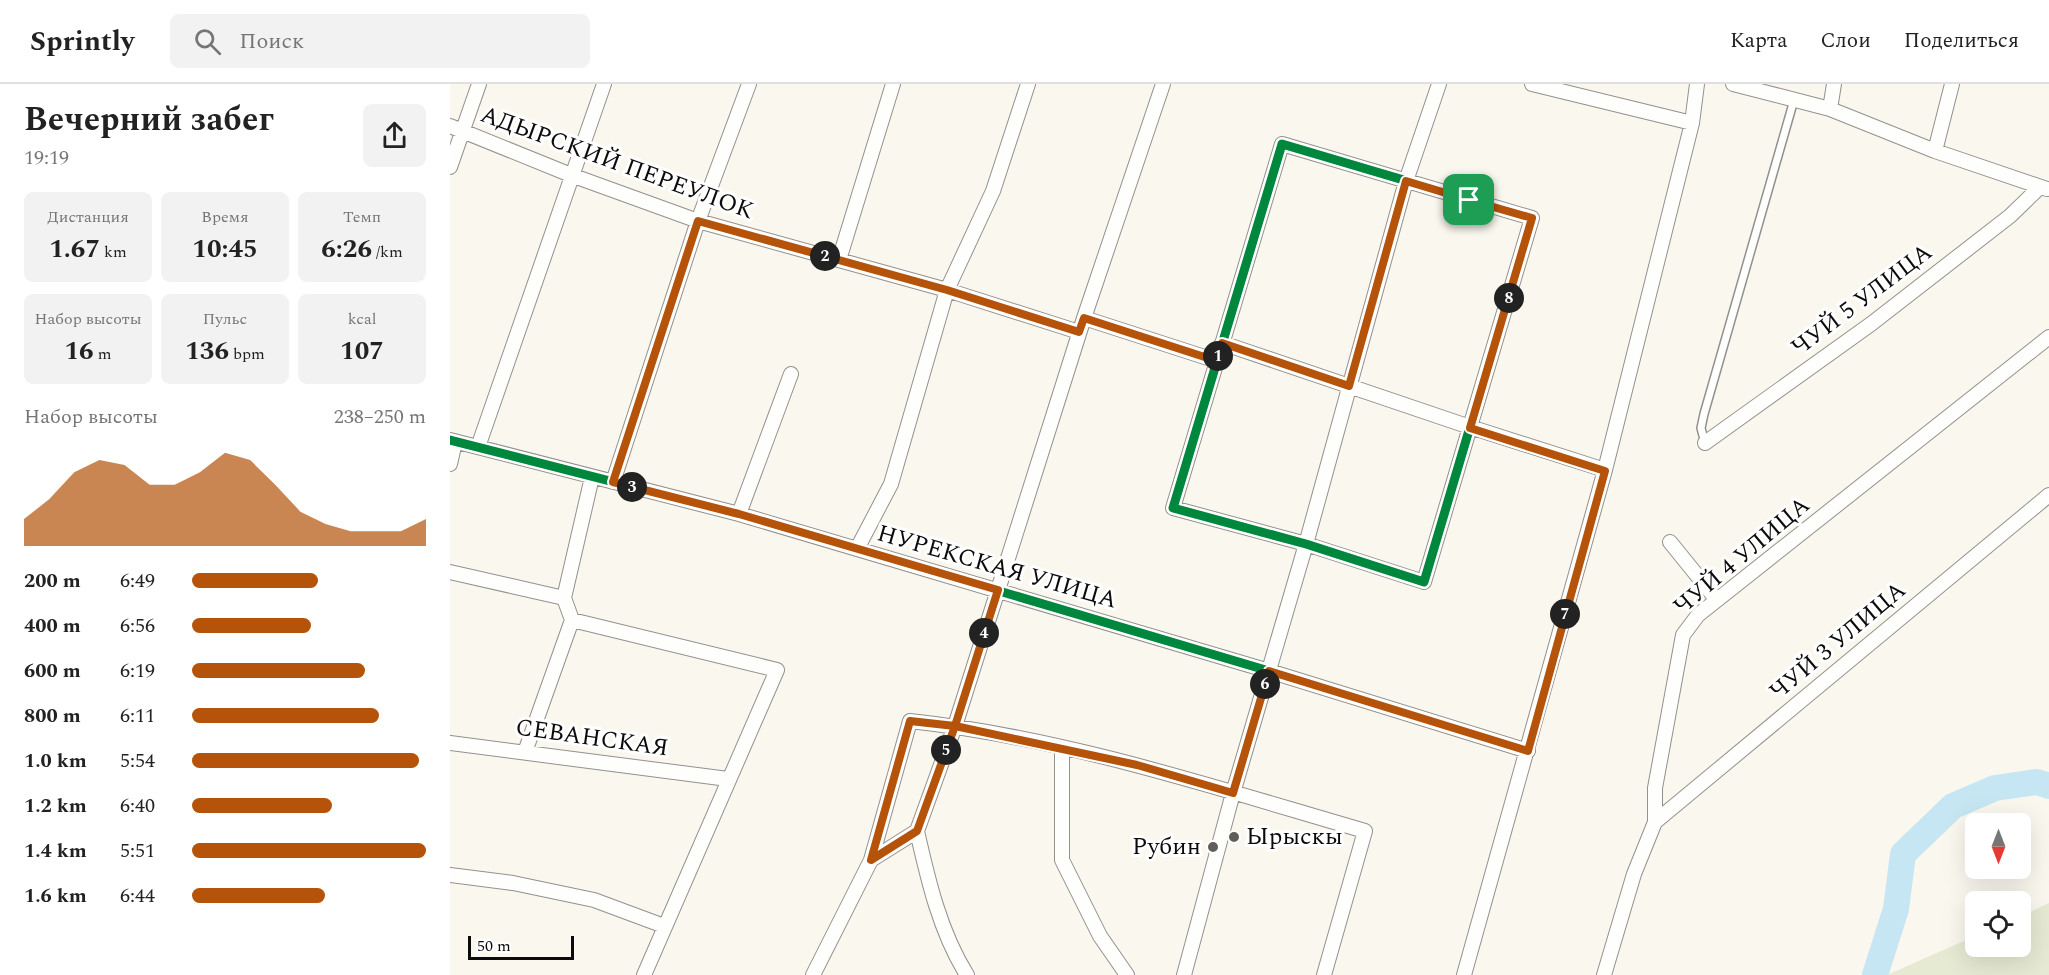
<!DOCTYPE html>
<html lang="ru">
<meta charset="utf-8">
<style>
body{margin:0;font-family:Spectral,serif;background:#f2f2f2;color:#222;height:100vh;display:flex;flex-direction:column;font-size:22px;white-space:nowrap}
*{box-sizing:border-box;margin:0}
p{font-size:20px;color:#767676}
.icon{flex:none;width:33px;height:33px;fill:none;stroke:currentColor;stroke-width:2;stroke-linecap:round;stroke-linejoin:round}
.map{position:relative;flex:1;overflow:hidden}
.details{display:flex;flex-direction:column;background:#fff;width:450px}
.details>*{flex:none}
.needle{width:39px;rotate:180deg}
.fabs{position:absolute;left:1515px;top:729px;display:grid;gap:12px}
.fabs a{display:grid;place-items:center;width:66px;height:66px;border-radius:9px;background:#fff;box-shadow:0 6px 24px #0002;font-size:30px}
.scale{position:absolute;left:18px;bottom:15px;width:106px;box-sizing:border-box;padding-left:6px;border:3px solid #0b0b0b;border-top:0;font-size:16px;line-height:21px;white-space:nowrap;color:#0b0b0b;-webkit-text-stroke:4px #fff;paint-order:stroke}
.pin{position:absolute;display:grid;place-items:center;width:51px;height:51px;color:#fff;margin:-26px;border-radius:12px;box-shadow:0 3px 9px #0006}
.km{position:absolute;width:30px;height:30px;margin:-15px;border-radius:50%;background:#222;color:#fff;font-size:16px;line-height:30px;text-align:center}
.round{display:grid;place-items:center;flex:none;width:63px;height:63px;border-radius:9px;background:#f2f2f2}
.head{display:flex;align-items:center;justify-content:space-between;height:102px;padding:0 24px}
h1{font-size:33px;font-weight:700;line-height:45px}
.metrics{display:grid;grid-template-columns:repeat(3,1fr);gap:9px;height:102px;padding:6px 24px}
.metrics div{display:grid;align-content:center;border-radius:9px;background:#f2f2f2;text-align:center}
.metrics b{font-size:26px;font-weight:700}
.metrics small{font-size:16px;font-weight:400}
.metrics p{font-size:16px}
.chart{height:168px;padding:12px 24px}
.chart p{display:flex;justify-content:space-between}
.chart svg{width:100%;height:108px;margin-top:6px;fill:#b45309;opacity:.7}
ul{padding:0 24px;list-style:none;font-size:20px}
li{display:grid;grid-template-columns:96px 72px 1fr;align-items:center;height:45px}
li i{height:15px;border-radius:8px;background:#b45309}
header{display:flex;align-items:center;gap:36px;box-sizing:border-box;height:84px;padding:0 30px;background:#fff;border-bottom:2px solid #e0e0e0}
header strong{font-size:28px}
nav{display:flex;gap:33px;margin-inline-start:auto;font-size:21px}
.search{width:420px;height:54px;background:#f2f2f2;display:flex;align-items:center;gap:15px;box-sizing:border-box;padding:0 21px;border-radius:9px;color:#767676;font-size:22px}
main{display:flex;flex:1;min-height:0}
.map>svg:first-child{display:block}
.cemetery{fill:#e6ead3}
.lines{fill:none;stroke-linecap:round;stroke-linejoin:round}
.river{stroke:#c6e6f4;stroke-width:26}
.lane-casing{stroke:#93918e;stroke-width:10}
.street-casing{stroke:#93918e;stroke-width:16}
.lane{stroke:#fefefd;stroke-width:7}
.street{stroke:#fefefd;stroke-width:14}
.cycleway-casing{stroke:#fff;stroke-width:13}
.cycleway{stroke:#00873e;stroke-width:9}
.route-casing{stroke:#fff;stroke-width:12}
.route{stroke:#b45309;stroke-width:8}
.poi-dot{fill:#5f5e5b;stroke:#fff;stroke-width:2}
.labels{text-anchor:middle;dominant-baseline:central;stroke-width:6;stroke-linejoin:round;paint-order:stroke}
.street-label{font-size:24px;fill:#0b0b0b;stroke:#fff}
.poi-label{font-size:24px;fill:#0b0b0b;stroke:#fff;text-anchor:start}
</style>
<header>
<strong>Sprintly</strong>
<div class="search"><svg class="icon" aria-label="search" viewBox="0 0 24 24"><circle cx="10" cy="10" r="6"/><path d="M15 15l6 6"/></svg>Поиск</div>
<nav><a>Карта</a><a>Слои</a><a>Поделиться</a></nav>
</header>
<main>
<section class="details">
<div class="head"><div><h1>Вечерний забег</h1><p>19:19</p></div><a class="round"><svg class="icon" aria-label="share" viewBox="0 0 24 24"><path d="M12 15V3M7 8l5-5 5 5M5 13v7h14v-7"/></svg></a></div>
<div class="metrics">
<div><p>Дистанция</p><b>1.67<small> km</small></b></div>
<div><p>Время</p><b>10:45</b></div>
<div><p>Темп</p><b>6:26<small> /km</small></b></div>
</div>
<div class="metrics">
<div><p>Набор высоты</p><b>16<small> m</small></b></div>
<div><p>Пульс</p><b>136<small> bpm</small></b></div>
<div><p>kcal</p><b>107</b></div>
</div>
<div class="chart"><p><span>Набор высоты</span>238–250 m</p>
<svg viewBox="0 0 160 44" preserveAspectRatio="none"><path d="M0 44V33L10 25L20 14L30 9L40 11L50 19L60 19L70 14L80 6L90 9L100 19L110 30L120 35L130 38L140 38L150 38L160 33V44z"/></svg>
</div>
<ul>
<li><b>200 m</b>6:49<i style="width:54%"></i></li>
<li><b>400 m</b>6:56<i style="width:51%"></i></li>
<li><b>600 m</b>6:19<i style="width:74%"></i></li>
<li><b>800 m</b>6:11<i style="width:80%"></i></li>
<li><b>1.0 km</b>5:54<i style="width:97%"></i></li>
<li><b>1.2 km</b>6:40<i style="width:60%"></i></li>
<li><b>1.4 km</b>5:51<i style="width:100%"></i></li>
<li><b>1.6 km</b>6:44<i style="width:57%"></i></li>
</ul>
</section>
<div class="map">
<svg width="1599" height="891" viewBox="0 0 1599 891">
<rect width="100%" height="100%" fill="#faf7ef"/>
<!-- cemetery -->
<path class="cemetery" d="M1599,819V891H1437L1525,852L1526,862H1570L1571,832Z"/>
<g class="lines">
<!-- river -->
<path class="river" d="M1425,891L1446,825L1453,770L1503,722L1545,704L1587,698L1599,702"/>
<defs>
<path id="lane" d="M1255,359L1251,344L1254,330L1344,16"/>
<path id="street" d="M1082,0L1242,39
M1283,0L1380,25L1485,67L1597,105
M1380,25L1384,0
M0,42L121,91L248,137L497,206L629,248
M832,60L1082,134L974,498L856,460L723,424Z
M1485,67L1502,0
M0,83L29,0
M389,176L443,0
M634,234L767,277
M772,259L1020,343L1155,386
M0,356L289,430L819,587L1078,667
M1255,359L1421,240L1560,132L1590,103
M28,363L154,0
M0,380L5,358
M163,398L248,137L299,0
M289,430L341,290
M1220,458L1267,516
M407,465L441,400L497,206L543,107L578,0
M0,488L114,514L122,536
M114,514L142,393
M0,659L278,695
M612,664V776L650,852L677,891
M75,668L122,536L327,586L194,891
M1205,738L1599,411
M467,747C478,796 490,848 517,891
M421,776L467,747L505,642L634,234L713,0
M0,791L63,799L144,816L214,842
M363,891L421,776L460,637C616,654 766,704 915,747L874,891
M734,891L783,709L856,460L956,97L989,0
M1014,891L1155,386L1242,39L1247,0
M1154,891L1184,790L1205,738V704L1233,551L1248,531L1599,253"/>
</defs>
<!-- lane casing -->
<use href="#lane" class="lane-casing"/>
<!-- street casing -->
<use href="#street" class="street-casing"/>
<!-- lane -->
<use href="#lane" class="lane"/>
<!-- street -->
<use href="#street" class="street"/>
<defs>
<path id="cycleway" d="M832,60L1082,134L974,498L856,460L723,424Z
M0,356L289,430L819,587L1078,667"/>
</defs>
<!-- cycleway casing -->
<use href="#cycleway" class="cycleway-casing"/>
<!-- cycleway -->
<use href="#cycleway" class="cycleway"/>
</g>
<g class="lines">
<defs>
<path id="route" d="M1019,116L956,97L899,302L772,259L767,277L634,234L629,248L497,206L248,137L163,398L289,430L548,506L505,642L460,637L421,776L467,747L505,642L687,681L783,709L819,587L1078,667L1155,387L1020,344L1082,134L1019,116"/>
</defs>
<!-- route casing -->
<use href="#route" class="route-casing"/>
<!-- route -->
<use href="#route" class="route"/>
</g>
<!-- markers -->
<g class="poi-dot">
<circle cx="784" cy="753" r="6"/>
<circle cx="763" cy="763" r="6"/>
</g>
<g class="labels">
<!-- street labels -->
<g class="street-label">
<text transform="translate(167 79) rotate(20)">АДЫРСКИЙ ПЕРЕУЛОК</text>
<text transform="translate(1412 216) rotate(-37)">ЧУЙ 5 УЛИЦА</text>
<text transform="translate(1292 472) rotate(-40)">ЧУЙ 4 УЛИЦА</text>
<text transform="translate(547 483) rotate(16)">НУРЕКСКАЯ УЛИЦА</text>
<text transform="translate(1388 557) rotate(-40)">ЧУЙ 3 УЛИЦА</text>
<text transform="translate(142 654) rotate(8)">СЕВАНСКАЯ</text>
</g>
<!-- poi labels -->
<g class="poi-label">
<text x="796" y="753">Ырыскы</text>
<text x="751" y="763" text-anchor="end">Рубин</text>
</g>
</g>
</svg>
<div class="fabs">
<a><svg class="needle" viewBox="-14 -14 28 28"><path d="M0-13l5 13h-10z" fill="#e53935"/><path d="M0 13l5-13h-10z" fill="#767676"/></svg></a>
<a><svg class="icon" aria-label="locate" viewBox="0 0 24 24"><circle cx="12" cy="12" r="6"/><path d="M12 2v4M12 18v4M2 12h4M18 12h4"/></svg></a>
</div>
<div class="scale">50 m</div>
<div class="pin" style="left:1019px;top:116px;background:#1e9e55"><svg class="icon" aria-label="arrive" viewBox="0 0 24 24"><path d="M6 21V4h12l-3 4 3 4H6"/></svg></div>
<b class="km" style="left:768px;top:272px">1</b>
<b class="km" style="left:375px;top:172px">2</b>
<b class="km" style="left:182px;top:403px">3</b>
<b class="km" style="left:534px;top:549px">4</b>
<b class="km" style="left:496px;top:666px">5</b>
<b class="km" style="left:815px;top:600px">6</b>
<b class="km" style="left:1115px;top:530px">7</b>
<b class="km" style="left:1059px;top:214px">8</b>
</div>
</main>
